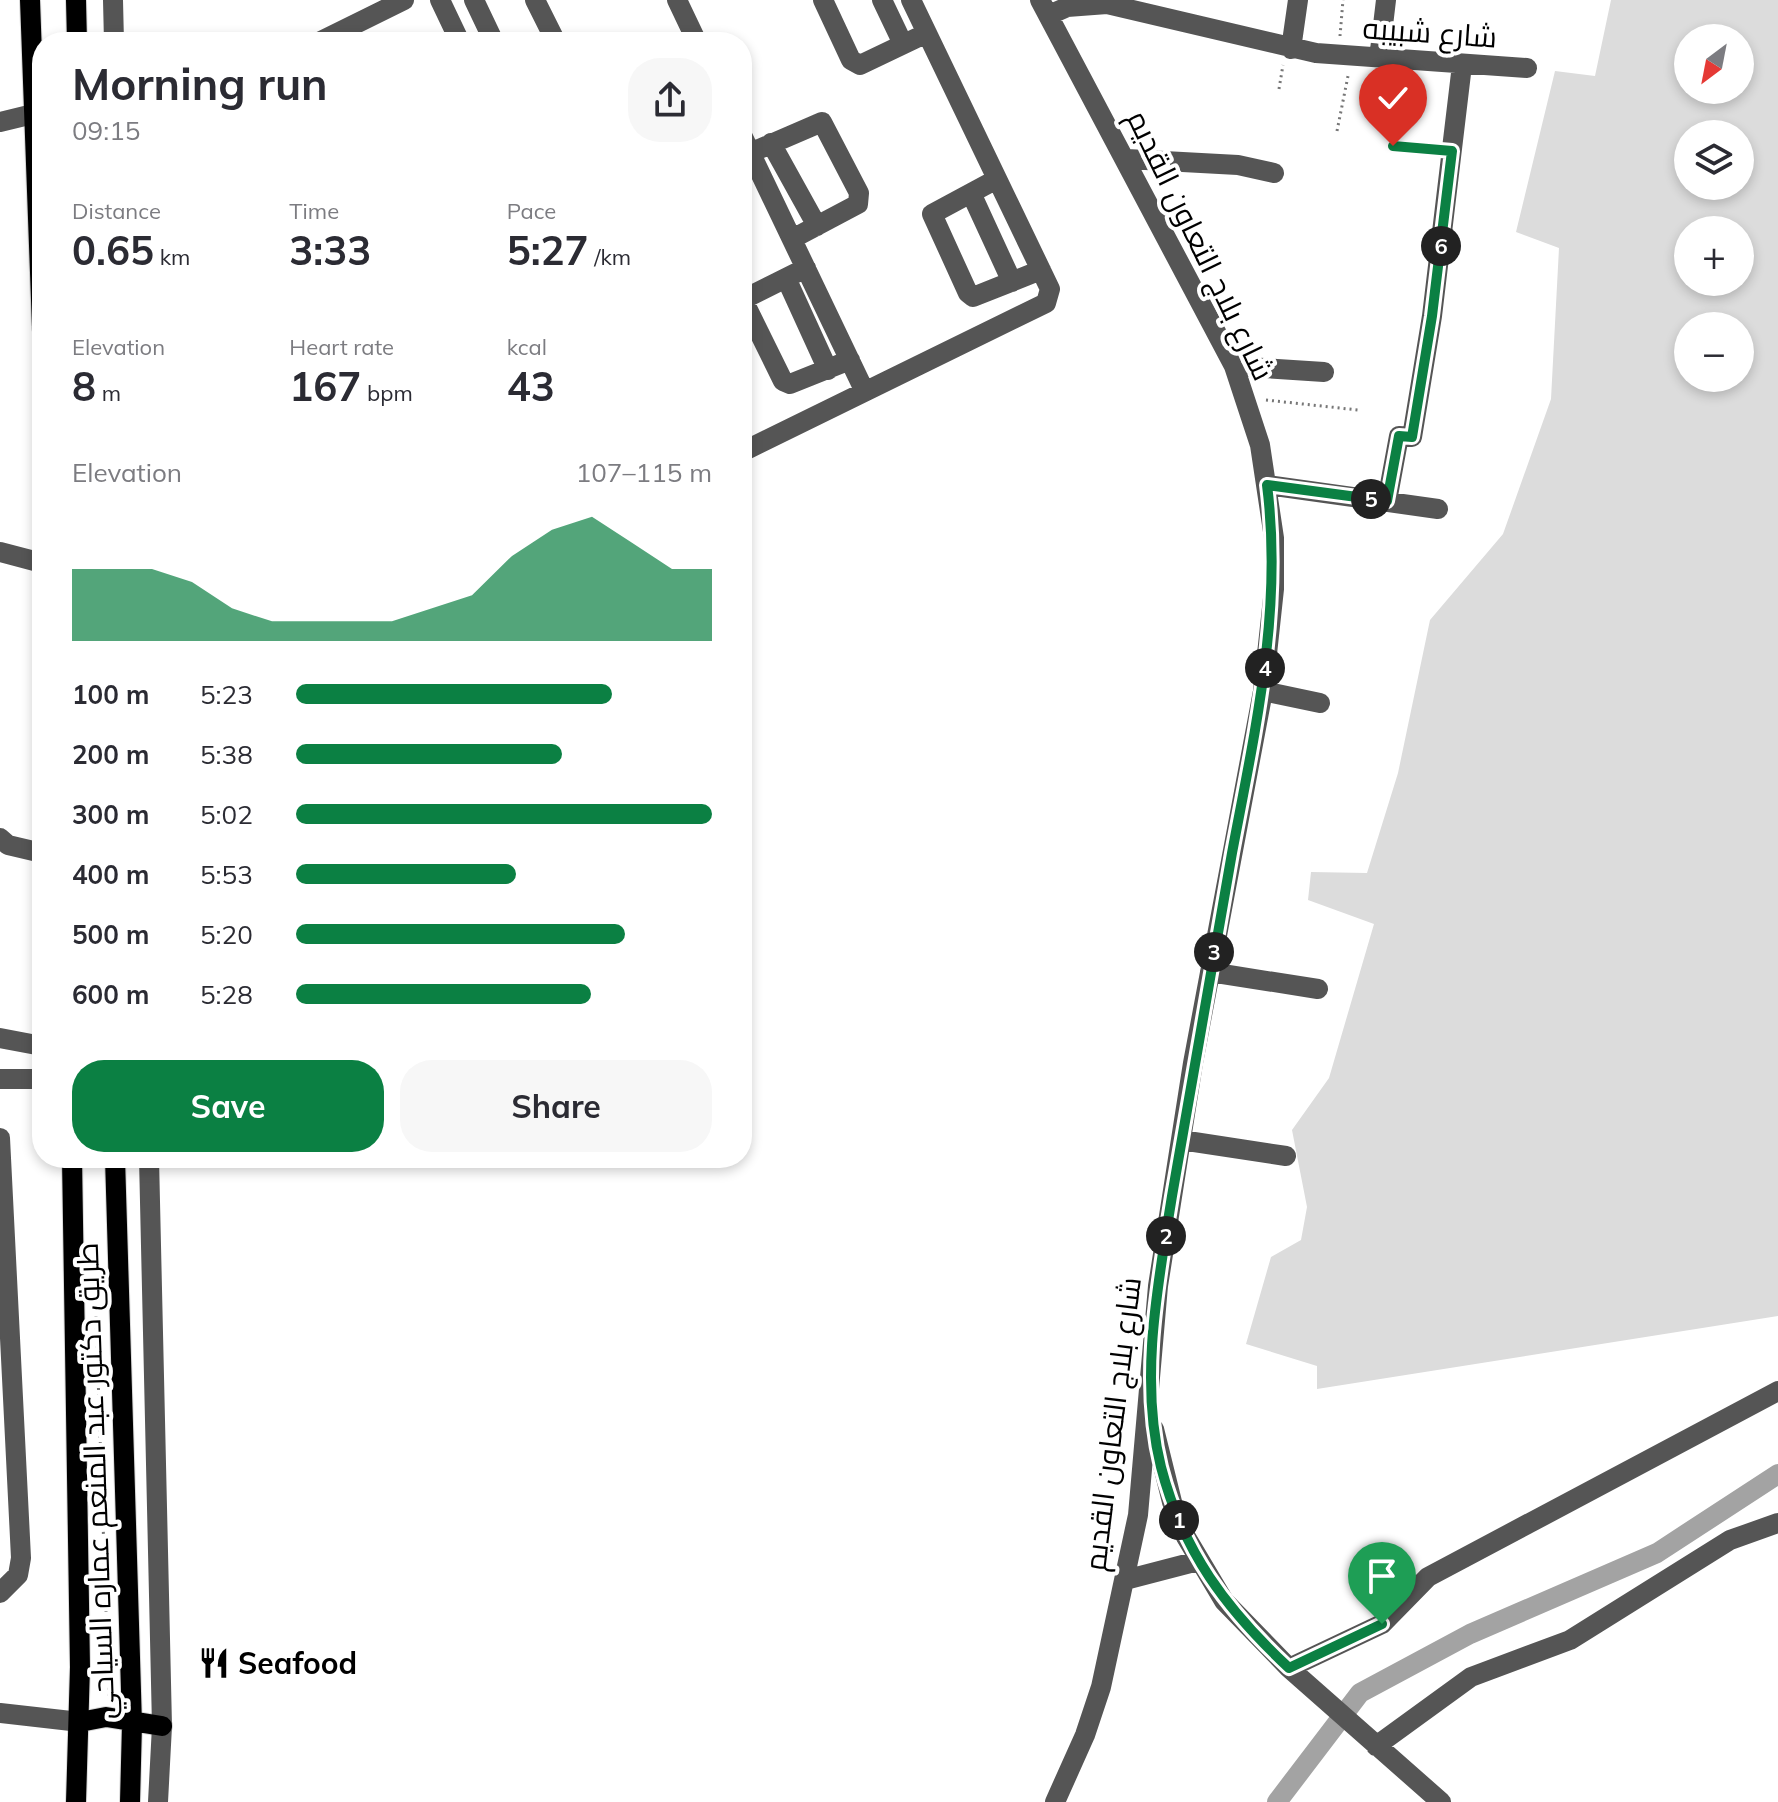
<!DOCTYPE html>
<meta charset="utf-8">
<style>
body{margin:0;font-family:Mulish,Cairo,sans-serif;background:#f7f7f7;color:#2b2b33;height:100vh;display:flex;flex-direction:column;font-size:30px;white-space:nowrap}
*{box-sizing:border-box;margin:0}
p{font-size:26px;color:#7c7c81}
.icon{flex:none;width:44px;height:44px;fill:none;stroke:currentColor;stroke-width:2;stroke-linecap:round;stroke-linejoin:round}
.map{position:relative;flex:1;overflow:hidden}
.details{position:absolute;left:32px;top:32px;width:720px;height:1136px;display:flex;flex-direction:column;background:#fff;border-radius:32px;box-shadow:0 4px 12px #0003}
.details>*{flex:none}
.needle{width:52px;rotate:212deg}
.tools{position:absolute;left:1674px;top:24px;display:grid;gap:16px}
.tools a{display:grid;place-items:center;width:80px;height:80px;border-radius:50%;background:#fff;box-shadow:0 4px 12px #0003;font-size:40px}
.pin{position:absolute;display:grid;place-items:center;width:68px;height:68px;color:#fff;margin:-82px -34px;border-radius:50% 50% 50% 0;rotate:-45deg;box-shadow:0 0 8px #0007}
.pin .icon{rotate:45deg}
.km{position:absolute;width:40px;height:40px;margin:-20px;border-radius:50%;background:#222;color:#fff;font-size:22px;line-height:40px;text-align:center}
.round{display:grid;place-items:center;flex:none;width:84px;height:84px;border-radius:32px;background:#f7f7f7}
.summary{display:flex;align-items:center;justify-content:space-between;height:136px;padding:0 40px}
h1{font-size:44px;font-weight:700;line-height:60px}
.figures{display:grid;grid-template-columns:repeat(3,1fr);gap:12px;height:136px;padding:8px 40px}
.figures div{display:grid;align-content:center}
.figures b{font-size:40px;font-weight:700}
.figures small{font-size:22px;font-weight:400}
.figures p{font-size:22px}
.chart{height:224px;padding:16px 40px}
.chart p{display:flex;justify-content:space-between}
.chart svg{width:100%;height:144px;margin-top:8px;fill:#0b8043;opacity:.7}
.cta{display:flex;gap:16px;margin-top:auto;padding:16px 40px}
.cta a{flex:1;height:92px;border-radius:32px;background:#0b8043;color:#fff;font-size:32px;font-weight:700;line-height:92px;text-align:center}
.cta a+a{background:#f7f7f7;color:#2b2b33}
ul{padding:0 40px;list-style:none;font-size:26px}
li{display:grid;grid-template-columns:128px 96px 1fr;align-items:center;height:60px}
li i{height:20px;border-radius:10px;background:#0b8043}
.map>svg:first-child{display:block}
.green{fill:#dcdcdc;fill-rule:evenodd}
.lines{fill:none;stroke-linecap:round;stroke-linejoin:round}
.canal{stroke:#a3a3a3;stroke-width:20}
.major-casing{stroke:#dbdbdb;stroke-width:22}
.path{stroke:#777;stroke-width:3;stroke-dasharray:2 4;stroke-linecap:butt}
.minor{stroke:#555;stroke-width:20}
.major{stroke:#000;stroke-width:20}
.route-casing{stroke:#fff;stroke-width:16}
.route{stroke:#0b8043;stroke-width:10}
.labels{text-anchor:middle;dominant-baseline:central;stroke-width:8;stroke-linejoin:round;paint-order:stroke}
.street-label{font-size:30px;fill:#000;stroke:#fff}
.poi-label{font-size:30px;font-weight:bold;fill:#000;stroke:#fff;text-anchor:start}
</style>
<div class="map">
<svg width="1778" height="1802" viewBox="0 0 1778 1802">
<rect width="100%" height="100%" fill="#fff"/>
<!-- green -->
<path class="green" d="M1611,0H1778V1316L1317,1389V1366L1246,1344L1271,1257L1301,1240L1307,1207L1292,1130L1329,1078L1374,924L1308,900L1311,872L1367,873L1398,773L1430,620L1503,534L1551,399L1559,248L1516,232L1555,71L1595,76ZM1688,38H1740V90H1688ZM1688,134H1740V186H1688ZM1688,230H1740V282H1688ZM1688,326H1740V378H1688Z"/>
<g class="lines">
<!-- canal -->
<path class="canal" d="M1277,1802L1360,1693L1470,1634L1657,1553L1778,1474"/>
<defs>
<path id="major" d="M30,0L42,327
M76,0L77,42
M72,1158L80,1667L76,1802
M115,1158L132,1724L130,1802
M80,1722L106,1717L162,1726"/>
</defs>
<!-- major casing -->
<use href="#major" class="major-casing"/>
<!-- path -->
<path class="path" d="M1340,36L1343,0
M1279,89L1283,65
M1337,131L1348,76
M1393,146L1433,150
M1266,400L1358,410
M96,1316L109,1699"/>
<!-- minor -->
<path class="minor" d="M113,0L114,42
M440,0L460,42
M474,0L494,42
M535,0L556,42
M677,0L697,42
M823,0L851,60L860,65L927,33
M882,0L903,44
M1040,0L1234,366L1260,445L1274,538V589L1263,691L1193,1063L1158,1286L1138,1515L1101,1687L1085,1735L1055,1802
M1049,15L1067,7L1107,4L1316,53L1527,68
M319,42L404,0
M1291,49L1298,0
M1379,59L1386,0
M0,122L33,114
M742,135L864,390
M771,143L817,226
M750,153L822,122L859,193L858,204L792,239
M1127,159L1238,165L1274,173
M997,179L932,214L968,293L973,297L1041,270
M971,193L1012,282
M806,268L750,296L745,301L747,308L783,381L790,384L850,360
M786,278L828,370
M1234,366L1324,372
M742,452L1046,303L1050,289L911,0
M1267,485L1438,509
M1387,501L1399,436L1412,437L1432,316L1462,65
M0,552L42,563
M1263,691L1320,703
M0,838L8,845L42,853
M1210,972L1318,989
M0,1038L42,1046
M0,1079H42
M0,1138L21,1558L18,1575L0,1593
M1181,1140L1286,1156
M149,1158L162,1726L158,1802
M1154,1429L1172,1502L1186,1537L1224,1601L1289,1668L1441,1802
M1125,1580L1198,1561
M1289,1668L1382,1624L1428,1577L1778,1391
M0,1713L80,1722
M1376,1746L1471,1677L1570,1640L1730,1540L1778,1523"/>
<!-- major -->
<use href="#major" class="major"/>
</g>
<g class="lines">
<defs>
<path id="route" d="M1382,1624L1289,1668C1226,1609 1183,1552 1161,1467C1139,1379 1158,1284 1172,1196C1191,1082 1211,968 1232,853C1255,731 1283,610 1267,485L1387,501L1399,436L1412,437L1432,316L1452,151L1393,146"/>
</defs>
<!-- route casing -->
<use href="#route" class="route-casing"/>
<!-- route -->
<use href="#route" class="route"/>
</g>
<!-- icons -->
<defs>
<symbol id="restaurant-bare" viewBox="-9 -9 18 18"><path d="M-5-6h1v4h1v-4h1v4h1v-4h1v5L-1.5 .5V6h-2V.5L-5-1ZM5-6V6H3V1.5H1.5Q1.5-4 5-6Z" fill="#000" stroke="#fff" stroke-width="2.5" paint-order="stroke"/></symbol>
</defs>
<g fill-rule="evenodd">
<use href="#restaurant-bare" x="192" y="1641" width="44" height="44"/>
</g>
<g class="labels">
<!-- street labels -->
<g class="street-label">
<text transform="translate(1430 32) rotate(4)">شارع شبيبه</text>
<text transform="translate(1201 245) rotate(64)">شارع بلاج التعاون القديم</text>
<text transform="translate(1112 1424) rotate(-83)">شارع بلاج التعاون القديم</text>
<text transform="translate(95 1481) rotate(-92)">طريق دكتور عبد المنعم عماره السياحي</text>
</g>
<!-- poi labels -->
<g class="poi-label">
<text x="238" y="1663">Seafood</text>
</g>
</g>
</svg>
<div class="tools">
<a><svg class="needle" viewBox="-14 -14 28 28"><path d="M0-13l5 13h-10z" fill="#e53935"/><path d="M0 13l5-13h-10z" fill="#7c7c81"/></svg></a>
<a><svg class="icon" aria-label="layers" viewBox="0 0 24 24"><path d="M12 4l9 5-9 5-9-5zM3 14l9 5 9-5"/></svg></a>
<a>+</a>
<a>−</a>
</div>
<div class="pin" style="left:1382px;top:1624px;background:#1e9e55"><svg class="icon" aria-label="arrive" viewBox="0 0 24 24"><path d="M6 21V4h12l-3 4 3 4H6"/></svg></div>
<div class="pin" style="left:1393px;top:146px;background:#d93025"><svg class="icon" aria-label="check" viewBox="0 0 24 24"><path d="M5 12l5 5 9-10"/></svg></div>
<b class="km" style="left:1179px;top:1520px">1</b>
<b class="km" style="left:1166px;top:1236px">2</b>
<b class="km" style="left:1214px;top:952px">3</b>
<b class="km" style="left:1265px;top:668px">4</b>
<b class="km" style="left:1371px;top:499px">5</b>
<b class="km" style="left:1441px;top:246px">6</b>
<section class="details">
<div class="summary"><div><h1>Morning run</h1><p>09:15</p></div><a class="round"><svg class="icon" aria-label="share" viewBox="0 0 24 24"><path d="M12 15V3M7 8l5-5 5 5M5 13v7h14v-7"/></svg></a></div>
<div class="figures">
<div><p>Distance</p><b>0.65<small> km</small></b></div>
<div><p>Time</p><b>3:33</b></div>
<div><p>Pace</p><b>5:27<small> /km</small></b></div>
</div>
<div class="figures">
<div><p>Elevation</p><b>8<small> m</small></b></div>
<div><p>Heart rate</p><b>167<small> bpm</small></b></div>
<div><p>kcal</p><b>43</b></div>
</div>
<div class="chart"><p><span>Elevation</span>107–115 m</p>
<svg viewBox="0 0 160 44" preserveAspectRatio="none"><path d="M0 44V22L10 22L20 22L30 26L40 34L50 38L60 38L70 38L80 38L90 34L100 30L110 18L120 10L130 6L140 14L150 22L160 22V44z"/></svg>
</div>
<ul>
<li><b>100 m</b>5:23<i style="width:76%"></i></li>
<li><b>200 m</b>5:38<i style="width:64%"></i></li>
<li><b>300 m</b>5:02<i style="width:100%"></i></li>
<li><b>400 m</b>5:53<i style="width:53%"></i></li>
<li><b>500 m</b>5:20<i style="width:79%"></i></li>
<li><b>600 m</b>5:28<i style="width:71%"></i></li>
</ul>
<div class="cta"><a>Save</a><a>Share</a></div>
</section>
</div>
